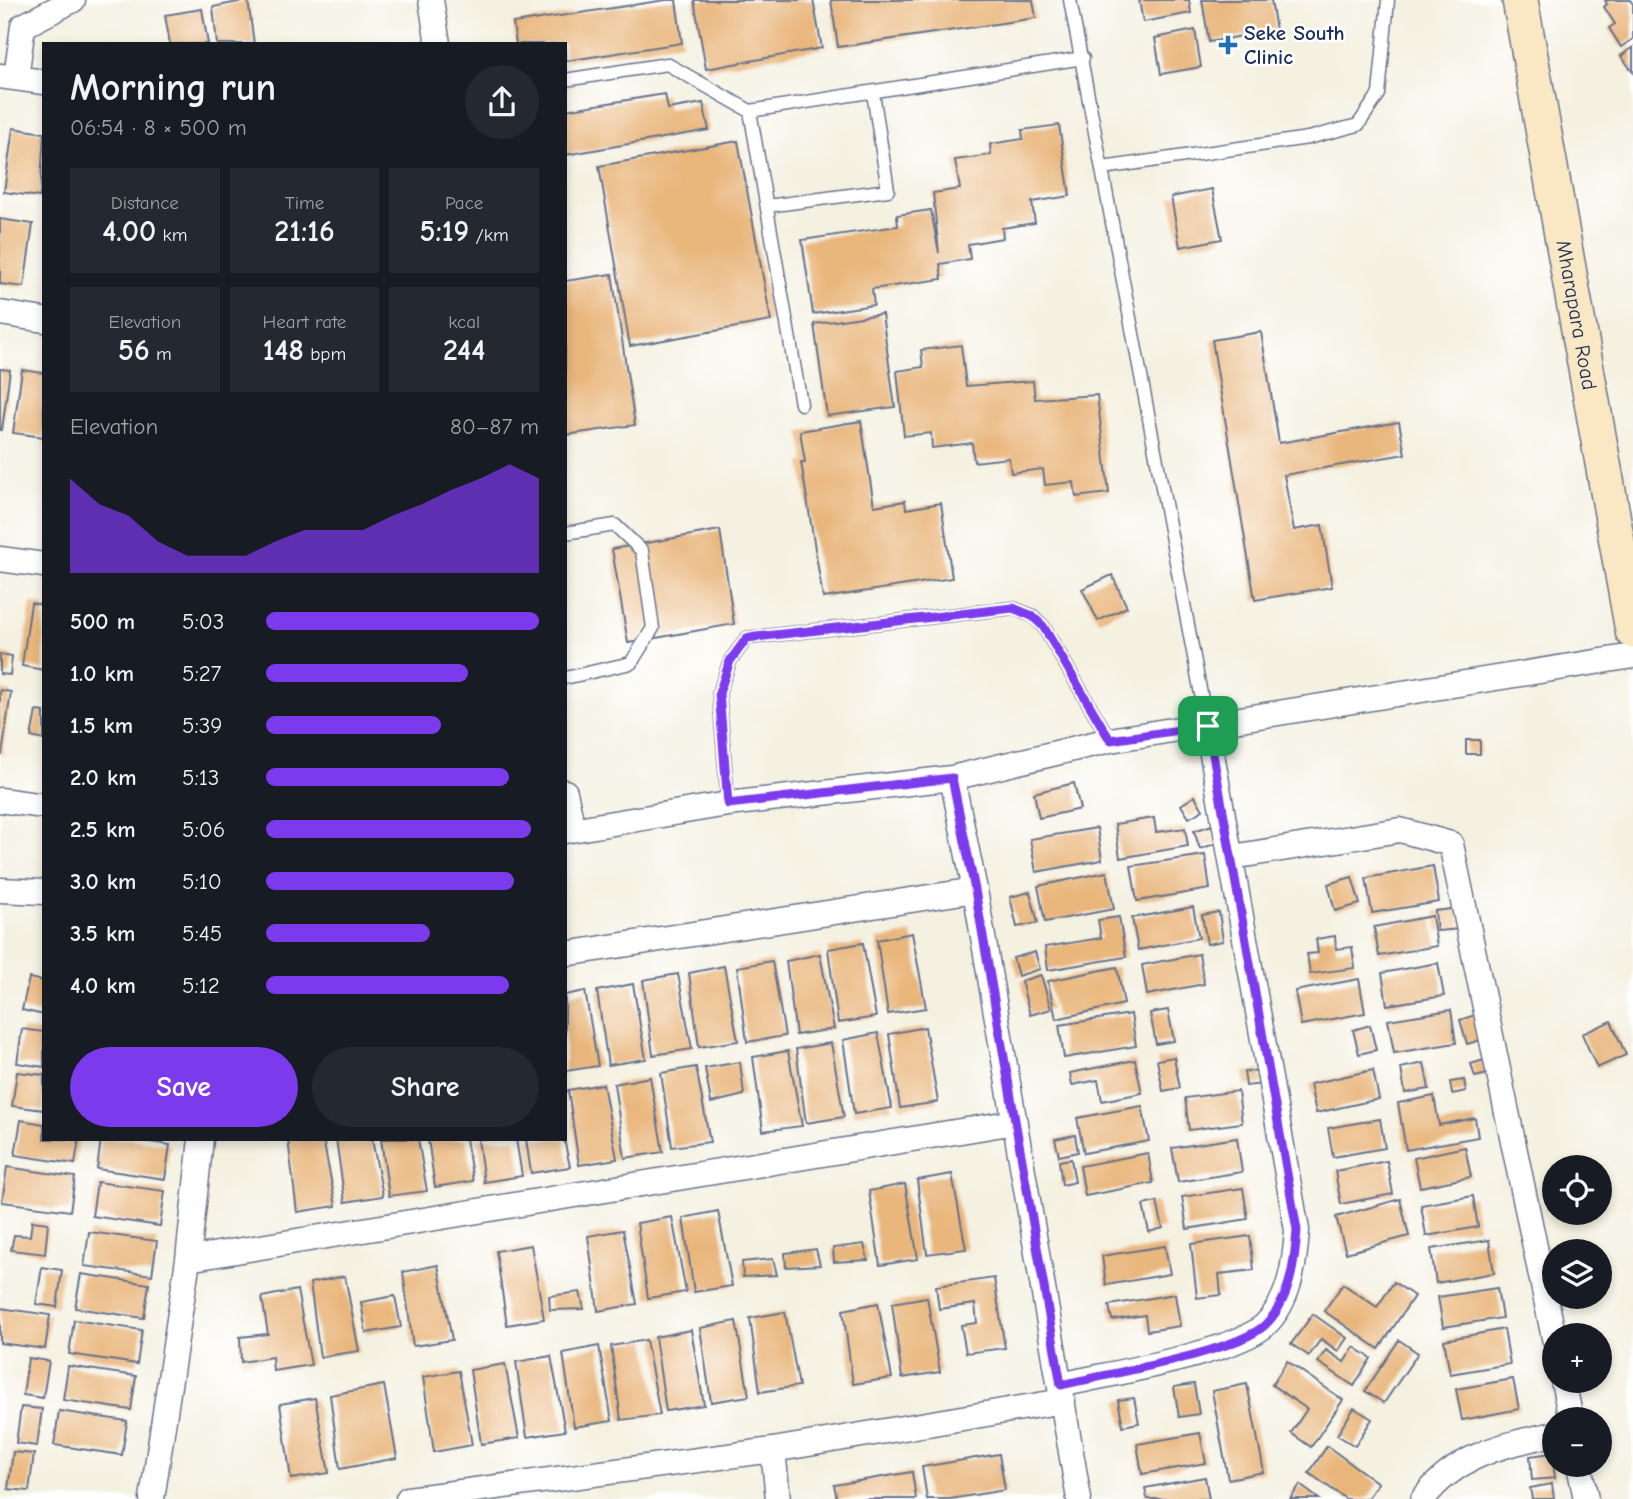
<!DOCTYPE html>
<meta charset="utf-8">
<style>
body{margin:0;font-family:"Comic Neue",sans-serif;background:#242831;color:#f1f3f6;height:100vh;display:flex;flex-direction:column;font-size:26px;white-space:nowrap}
*{box-sizing:border-box;margin:0}
p{font-size:23px;color:#9ea1a6}
.icon{flex:none;width:38px;height:38px;fill:none;stroke:currentColor;stroke-width:2;stroke-linecap:round;stroke-linejoin:round}
.map{position:relative;flex:1;overflow:hidden}
.details{position:absolute;left:42px;top:42px;width:525px;height:1099px;display:flex;flex-direction:column;background:#171b24;border-radius:0px;box-shadow:0 4px 10px #0003}
.details>*{flex:none}
.tools{position:absolute;left:1542px;top:1155px;display:grid;gap:14px}
.tools a{display:grid;place-items:center;width:70px;height:70px;border-radius:50%;background:#171b24;box-shadow:0 4px 10px #0003;font-size:35px}
.pin{position:absolute;display:grid;place-items:center;width:60px;height:60px;color:#fff;margin:-30px;border-radius:14px;box-shadow:0 4px 10px #0006}
.round{display:grid;place-items:center;flex:none;width:74px;height:74px;border-radius:37px;background:#242831}
.headline{display:flex;align-items:center;justify-content:space-between;height:119px;padding:0 28px}
h1{font-size:38px;font-weight:700;line-height:52px}
.stats{display:grid;grid-template-columns:repeat(3,1fr);gap:10px;height:119px;padding:7px 28px}
.stats div{display:grid;align-content:center;border-radius:0px;background:#242831;text-align:center}
.stats b{font-size:30px;font-weight:700}
.stats small{font-size:19px;font-weight:400}
.stats p{font-size:19px}
.chart{height:196px;padding:14px 28px}
.chart p{display:flex;justify-content:space-between}
.chart svg{width:100%;height:126px;margin-top:7px;fill:#7c3aed;opacity:.7}
.action{display:flex;gap:14px;margin-top:auto;padding:14px 28px}
.action a{flex:1;height:80px;border-radius:42px;background:#7c3aed;color:#fff;font-size:28px;font-weight:700;line-height:80px;text-align:center}
.action a+a{background:#242831;color:#f1f3f6}
ul{padding:0 28px;list-style:none;font-size:23px}
li{display:grid;grid-template-columns:112px 84px 1fr;align-items:center;height:52px}
li i{height:18px;border-radius:9px;background:#7c3aed}
.map>svg:first-child{display:block}
.building{fill:#e9b67c}
.lines{fill:none;stroke-linecap:round;stroke-linejoin:round}
.service-casing{stroke:#67738c;stroke-width:15}
.minor-casing{stroke:#67738c;stroke-width:27}
.secondary-casing{stroke:#67738c;stroke-width:38}
.service{stroke:#fff;stroke-width:12}
.minor{stroke:#fff;stroke-width:24}
.secondary{stroke:#fae7c3;stroke-width:35}
.route-casing{stroke:#fff;stroke-width:14}
.route{stroke:#7c3aed;stroke-width:9}
.poi-dot{fill:#1f6fb2;stroke:#fff;stroke-width:2.5}
.labels{text-anchor:middle;dominant-baseline:central;stroke-width:5;stroke-linejoin:round;paint-order:stroke}
.poi-label{font-size:21px;font-weight:bold;fill:#1b2f5e;stroke:#fff;text-anchor:start}
.street-label{font-size:21px;fill:#1b2f5e;stroke:#fff}
</style>
<div class="map">
<svg width="1633" height="1499" viewBox="0 0 1633 1499">
<rect width="100%" height="100%" fill="#fff"/>
<filter id="ink" filterUnits="userSpaceOnUse"><feTurbulence type="fractalNoise" baseFrequency=".0143" numOctaves="2"/><feDisplacementMap in="SourceGraphic" scale="14" xChannelSelector="R" yChannelSelector="G"/><feConvolveMatrix kernelMatrix="1 2 1 2 8 2 1 2 1" color-interpolation-filters="sRGB"/></filter>
<filter id="wash" filterUnits="userSpaceOnUse"><feTurbulence type="fractalNoise" baseFrequency=".00686" numOctaves="4" result="noise"/><feDisplacementMap in="SourceGraphic" scale="28" xChannelSelector="R" yChannelSelector="G"/><feGaussianBlur stdDeviation="1.57" result="paint"/><feColorMatrix in="noise" values="0 0 0 0 0 0 0 0 0 0 0 0 0 0 0 0 0 1.4 0 .05"/><feComposite in="paint" operator="in"/></filter>
<g filter="url(#wash)">
<rect width="100%" height="100%" fill="#f4f1e1"/>
<g id="blocks">
<!-- building -->
<path class="building" d="M248,0L254,44H217L213,7Z
M666,0H676L682,43L565,61V44H516L513,23Z
M694,0H813L822,48L706,69Z
M831,0H1033L1036,18L838,47Z
M1139,0H1189L1191,13L1143,22Z
M1202,0H1271L1276,30L1209,42Z
M1605,0H1630L1633,4V39L1621,47L1609,28L1615,24L1604,7L1607,4Z
M202,9L208,44H170L165,15Z
M1195,30L1201,67L1161,74L1155,38Z
M1633,47V72L1621,56Z
M665,94L668,109L703,103L709,130L565,155V110Z
M1059,125L1070,196L1032,202L1035,223L1002,228L1003,238L968,244L970,259L940,264L942,279L872,289L874,305L813,314L802,240L898,226L897,215L931,210L939,253L933,193L960,189L955,160L991,155L990,144L1023,139L1022,130Z
M13,128L44,133L40,197L4,192Z
M738,141L771,321L630,346L599,166Z
M1212,189L1222,239L1180,247L1171,197Z
M0,219L33,224L24,287L0,284Z
M612,274L635,425L565,435V281Z
M882,314L895,407L827,416L814,324Z
M1261,332L1279,443L1399,422L1405,454L1284,475L1294,530L1322,525L1332,587L1255,600L1212,340Z
M961,345L966,386L1033,381L1035,399L1097,395L1109,493L1076,497L1074,482L1045,485L1043,469L1011,473L1009,458L974,462L972,443L932,448L931,433L904,436L897,371L923,367L921,350Z
M0,369L10,370L2,430H0Z
M22,370L44,373V437L13,433Z
M861,421L874,506L905,501L906,509L941,503L952,578L823,598L801,462H805L800,431Z
M720,530L734,624L628,643L612,549Z
M1112,575L1127,607L1098,621L1082,589Z
M31,603L44,605V670L22,666Z
M0,654L12,656L10,675L0,674Z
M0,690L11,692L2,755H0Z
M36,711L44,712V740L31,737Z
M1466,740H1480V754H1466Z
M1074,783L1080,809L1039,818L1034,793Z
M1195,796L1203,810L1189,818L1181,805Z
M1154,818L1156,832L1185,828L1188,846L1120,858L1115,824Z
M1212,825L1217,843L1200,849L1194,831Z
M1097,828L1102,860L1036,872L1030,839Z
M1205,855L1210,889L1137,901L1131,866Z
M1433,866L1439,902L1372,913L1366,878Z
M1107,872L1114,909L1045,922L1038,886Z
M1352,877L1360,904L1335,911L1328,884Z
M1030,892L1038,923L1017,927L1010,897Z
M1193,907L1199,938L1138,950L1132,918Z
M1460,908L1461,929L1437,931L1435,911Z
M1219,912L1223,941L1207,944L1202,915Z
M1432,916L1437,946L1379,956L1374,927Z
M1119,917L1126,957L1048,970L1045,947L1101,938L1098,920Z
M912,933L926,1008L888,1014L877,940Z
M1335,936L1336,949L1352,947L1355,968L1310,974L1307,954L1318,953L1316,939Z
M863,943L876,1017L838,1023L828,949Z
M1035,952L1040,969L1018,976L1013,958Z
M820,954L834,1029L796,1035L786,961Z
M1199,954L1204,984L1147,995L1142,965Z
M772,961L785,1036L747,1042L737,967Z
M1438,963L1444,996L1387,1005L1382,973Z
M724,966L738,1041L699,1047L689,973Z
M1117,967L1124,1004L1056,1019L1048,981Z
M678,974L692,1049L653,1055L643,980Z
M1041,975L1051,1009L1030,1015L1021,981Z
M29,978L44,981V1015L22,1010Z
M1359,979L1365,1013L1301,1025L1295,991Z
M633,984L646,1059L608,1065L597,991Z
M585,991L598,1066L565,1071V995Z
M1168,1010L1174,1041L1156,1044L1150,1013Z
M1451,1010L1456,1043L1394,1053L1388,1020Z
M1481,1013L1488,1038L1467,1044L1460,1020Z
M1131,1014L1136,1046L1064,1058L1059,1025Z
M1611,1021L1626,1055L1597,1068L1582,1034Z
M1370,1025L1376,1050L1359,1054L1353,1030Z
M925,1027L938,1102L900,1108L889,1034Z
M22,1029L44,1032V1067L17,1063Z
M878,1033L892,1108L854,1114L843,1040Z
M831,1043L844,1117L806,1123L796,1049Z
M788,1051L802,1126L763,1131L753,1057Z
M1174,1057L1180,1088L1163,1091L1157,1060Z
M1487,1059L1491,1073L1475,1077L1471,1064Z
M1135,1060L1142,1093L1102,1101L1098,1080L1072,1085L1070,1073Z
M740,1062L744,1095L711,1103L705,1068Z
M1424,1063L1429,1089L1405,1093L1401,1068Z
M696,1067L710,1142L672,1147L661,1073Z
M1260,1070L1263,1084L1246,1086L1244,1072Z
M1373,1070L1379,1099L1316,1113L1310,1084Z
M17,1072L44,1075V1110L12,1106Z
M650,1077L663,1152L625,1158L614,1084Z
M1464,1080L1466,1091L1452,1094L1450,1082Z
M603,1084L617,1159L579,1165L568,1090Z
M1238,1091L1242,1123L1189,1130L1185,1098Z
M1434,1096L1439,1125L1475,1118L1478,1137L1406,1150L1398,1103Z
M1142,1106L1149,1141L1084,1153L1077,1118Z
M1380,1119L1385,1148L1333,1157L1328,1128Z
M21,1120L44,1124V1139H79L75,1164L15,1155Z
M1075,1135L1078,1152L1059,1156L1055,1139Z
M1237,1138L1242,1172L1178,1182L1172,1148Z
M101,1139H131L170,1145L165,1179L97,1169Z
M288,1139H323L336,1206L297,1212Z
M336,1139H372L383,1196L345,1202Z
M381,1139H418L427,1191L389,1196Z
M428,1139H466L473,1181L435,1187Z
M478,1139H516L522,1176L484,1182Z
M526,1139H564L570,1167L531,1173Z
M1465,1147L1471,1177L1420,1187L1414,1158Z
M1148,1153L1153,1183L1085,1196L1080,1166Z
M1071,1159L1075,1182L1062,1185L1059,1161Z
M1387,1161L1393,1194L1341,1204L1335,1171Z
M7,1167L75,1177L70,1211L2,1202Z
M952,1174L966,1249L927,1254L917,1180Z
M97,1182L165,1191L160,1226L92,1216Z
M905,1184L918,1259L880,1265L869,1191Z
M1243,1188L1248,1219L1187,1229L1182,1197Z
M1473,1196L1478,1227L1426,1236L1421,1205Z
M1400,1199L1409,1236L1346,1253L1336,1217Z
M1157,1202L1163,1228L1149,1232L1143,1205Z
M718,1211L732,1286L694,1292L683,1218Z
M672,1217L686,1292L648,1298L637,1223Z
M32,1221L48,1223L45,1254L11,1250L14,1235L30,1236Z
M623,1230L637,1304L598,1311L588,1236Z
M89,1232L157,1241L152,1275L84,1266Z
M1250,1236L1254,1270L1219,1274L1221,1295L1197,1298L1191,1244Z
M1489,1240L1494,1273L1436,1283L1431,1249Z
M864,1244L868,1260L834,1262L833,1248Z
M531,1245L544,1319L507,1325L496,1251Z
M1165,1246L1170,1274L1106,1285L1102,1256Z
M816,1249L820,1265L786,1267L785,1253Z
M773,1259L777,1275L743,1277L742,1262Z
M438,1265L452,1340L413,1346L403,1272Z
M42,1267L62,1270L57,1307L36,1304Z
M81,1274L149,1284L144,1318L75,1308Z
M345,1276L359,1351L320,1357L310,1283Z
M994,1278L1005,1348L966,1353L961,1325L977,1323L975,1304L939,1309L936,1286Z
M1394,1282L1414,1296L1379,1349L1324,1311L1343,1284L1377,1307Z
M1497,1288L1502,1318L1443,1327L1438,1297Z
M297,1290L311,1365L273,1371L272,1357L241,1362L240,1337L268,1334L262,1297Z
M580,1292L584,1309L550,1310L549,1296Z
M1175,1294L1180,1326L1147,1331L1145,1315L1112,1320L1109,1305Z
M395,1296L401,1327L366,1333L361,1302Z
M927,1297L940,1372L902,1378L892,1303Z
M878,1303L892,1378L853,1384L843,1310Z
M0,1308L50,1315L45,1349L0,1343Z
M785,1312L799,1386L760,1392L750,1318Z
M1313,1314L1347,1338L1338,1351L1321,1339L1309,1356L1291,1344Z
M74,1320L142,1330L137,1364L69,1354Z
M736,1321L749,1396L711,1402L700,1328Z
M1504,1329L1510,1364L1450,1374L1444,1340Z
M691,1330L704,1405L666,1411L655,1337Z
M646,1340L660,1415L621,1420L611,1346Z
M1399,1340L1418,1353L1384,1403L1365,1391Z
M599,1346L612,1421L574,1427L563,1353Z
M1354,1347L1371,1358L1354,1386L1318,1362L1326,1350L1344,1362Z
M551,1356L565,1431L527,1437L516,1362Z
M28,1358L49,1361L43,1398L23,1395Z
M1287,1361L1343,1400L1311,1447L1291,1433L1307,1409L1272,1385Z
M505,1364L519,1438L481,1444L470,1370Z
M68,1366L136,1376L131,1410L63,1400Z
M459,1371L472,1445L434,1452L423,1377Z
M1513,1379L1519,1409L1462,1420L1456,1389Z
M1194,1384L1199,1414L1179,1417L1174,1387Z
M1247,1384L1264,1472L1228,1479L1212,1391Z
M384,1385L397,1458L340,1469L330,1395Z
M315,1398L329,1473L291,1479L280,1404Z
M1134,1398L1139,1423L1123,1426L1118,1400Z
M21,1407L42,1409L37,1446L16,1443Z
M1354,1408L1372,1419L1355,1446L1337,1435Z
M59,1411L127,1421L122,1455L54,1445Z
M1200,1433L1206,1463L1142,1474L1137,1444Z
M1327,1446L1378,1483L1367,1499H1346L1309,1473Z
M13,1452L34,1454L29,1491L8,1489Z
M1552,1453L1555,1478L1532,1480L1530,1456Z
M999,1454L1005,1490L950,1499H927L922,1467Z
M912,1472L916,1499H837L834,1485Z
M1205,1477L1209,1499H1147L1145,1488Z
M1552,1484L1554,1499H1532L1530,1488Z
M1300,1485L1319,1499H1290Z"/>
</g>
</g>
<g filter="url(#ink)">
<use href="#blocks" fill-opacity="0" stroke="#67738c" stroke-width="2"/>
<g class="lines">
<defs>
<path id="service" d="M1070,0L1207,726
M565,80L667,64L750,111
M1103,168L1308,138L1358,125L1379,94L1388,0
M767,206L888,190L873,93
M801,404L750,111L1083,58
M565,533L615,525L642,551L653,628L631,663L565,678
M728,804L719,693L730,661L747,638L1013,608L1033,616L1043,626L1110,740"/>
<path id="minor" d="M431,0L438,44
M0,76L44,82
M16,78L23,26L73,0
M0,313L44,320
M0,559L44,565
M952,778L975,890L1079,1499
M565,792L573,829
M0,800L44,806
M565,831L728,804L952,778L1110,740L1633,656
M1232,857L1400,830L1451,844L1554,1338
M0,890L44,892
M565,954L975,890
M188,1259L1015,1122
M1563,1381L1571,1419
M1061,1385C1107,1374 1235,1353 1265,1325C1290,1301 1295,1262 1297,1230L1207,726
M773,1450L778,1499
M1579,1465L1586,1499
M152,1499L188,1259L201,1139
M408,1499L773,1450L1063,1401
M1423,1499C1456,1455 1503,1445 1554,1434"/>
<g id="secondary">
<path id="s1" d="M1520,0L1633,631"/>
</g>
</defs>
<!-- service casing -->
<use href="#service" class="service-casing"/>
<!-- minor casing -->
<use href="#minor" class="minor-casing"/>
<!-- secondary casing -->
<use href="#secondary" class="secondary-casing"/>
<!-- service -->
<use href="#service" class="service"/>
<!-- minor -->
<use href="#minor" class="minor"/>
<!-- secondary -->
<use href="#secondary" class="secondary"/>
</g>
</g>
<g class="lines" filter="url(#ink)">
<defs>
<path id="route" d="M1013,608L1032,616L1043,626L1110,740L1208,726L1297,1230C1295,1262 1290,1301 1265,1325C1235,1353 1107,1374 1061,1385L975,890L952,778L728,804L719,693L730,661L747,638Z"/>
</defs>
<!-- route casing -->
<use href="#route" class="route-casing"/>
<!-- route -->
<use href="#route" class="route"/>
</g>
<!-- markers -->
<path class="poi-dot" d="M1224.5 34.5h7v7h7v7h-7v7h-7v-7h-7v-7h7z"/>
<g class="labels">
<!-- poi labels -->
<g class="poi-label">
<text x="1244" y="33">Seke South<tspan x="1244" dy="24">Clinic</tspan></text>
</g>
<!-- street labels -->
<g class="street-label">
<text stroke="none"><textPath href="#s1" startOffset="320">Mharapara Road</textPath></text>
</g>
</g>
</svg>
<div class="tools">
<a><svg class="icon" aria-label="locate" viewBox="0 0 24 24"><circle cx="12" cy="12" r="6"/><path d="M12 2v4M12 18v4M2 12h4M18 12h4"/></svg></a>
<a><svg class="icon" aria-label="layers" viewBox="0 0 24 24"><path d="M12 4l9 5-9 5-9-5zM3 14l9 5 9-5"/></svg></a>
<a>+</a>
<a>−</a>
</div>
<div class="pin" style="left:1208px;top:726px;background:#1e9e55"><svg class="icon" aria-label="arrive" viewBox="0 0 24 24"><path d="M6 21V4h12l-3 4 3 4H6"/></svg></div>
<section class="details">
<div class="headline"><div><h1>Morning run</h1><p>06:54 · 8 × 500 m</p></div><a class="round"><svg class="icon" aria-label="share" viewBox="0 0 24 24"><path d="M12 15V3M7 8l5-5 5 5M5 13v7h14v-7"/></svg></a></div>
<div class="stats">
<div><p>Distance</p><b>4.00<small> km</small></b></div>
<div><p>Time</p><b>21:16</b></div>
<div><p>Pace</p><b>5:19<small> /km</small></b></div>
</div>
<div class="stats">
<div><p>Elevation</p><b>56<small> m</small></b></div>
<div><p>Heart rate</p><b>148<small> bpm</small></b></div>
<div><p>kcal</p><b>244</b></div>
</div>
<div class="chart"><p><span>Elevation</span>80–87 m</p>
<svg viewBox="0 0 160 44" preserveAspectRatio="none"><path d="M0 44V11L10 20L20 24L30 33L40 38L50 38L60 38L70 33L80 29L90 29L100 29L110 24L120 20L130 15L140 11L150 6L160 11V44z"/></svg>
</div>
<ul>
<li><b>500 m</b>5:03<i style="width:100%"></i></li>
<li><b>1.0 km</b>5:27<i style="width:74%"></i></li>
<li><b>1.5 km</b>5:39<i style="width:64%"></i></li>
<li><b>2.0 km</b>5:13<i style="width:89%"></i></li>
<li><b>2.5 km</b>5:06<i style="width:97%"></i></li>
<li><b>3.0 km</b>5:10<i style="width:91%"></i></li>
<li><b>3.5 km</b>5:45<i style="width:60%"></i></li>
<li><b>4.0 km</b>5:12<i style="width:89%"></i></li>
</ul>
<div class="action"><a>Save</a><a>Share</a></div>
</section>
</div>
